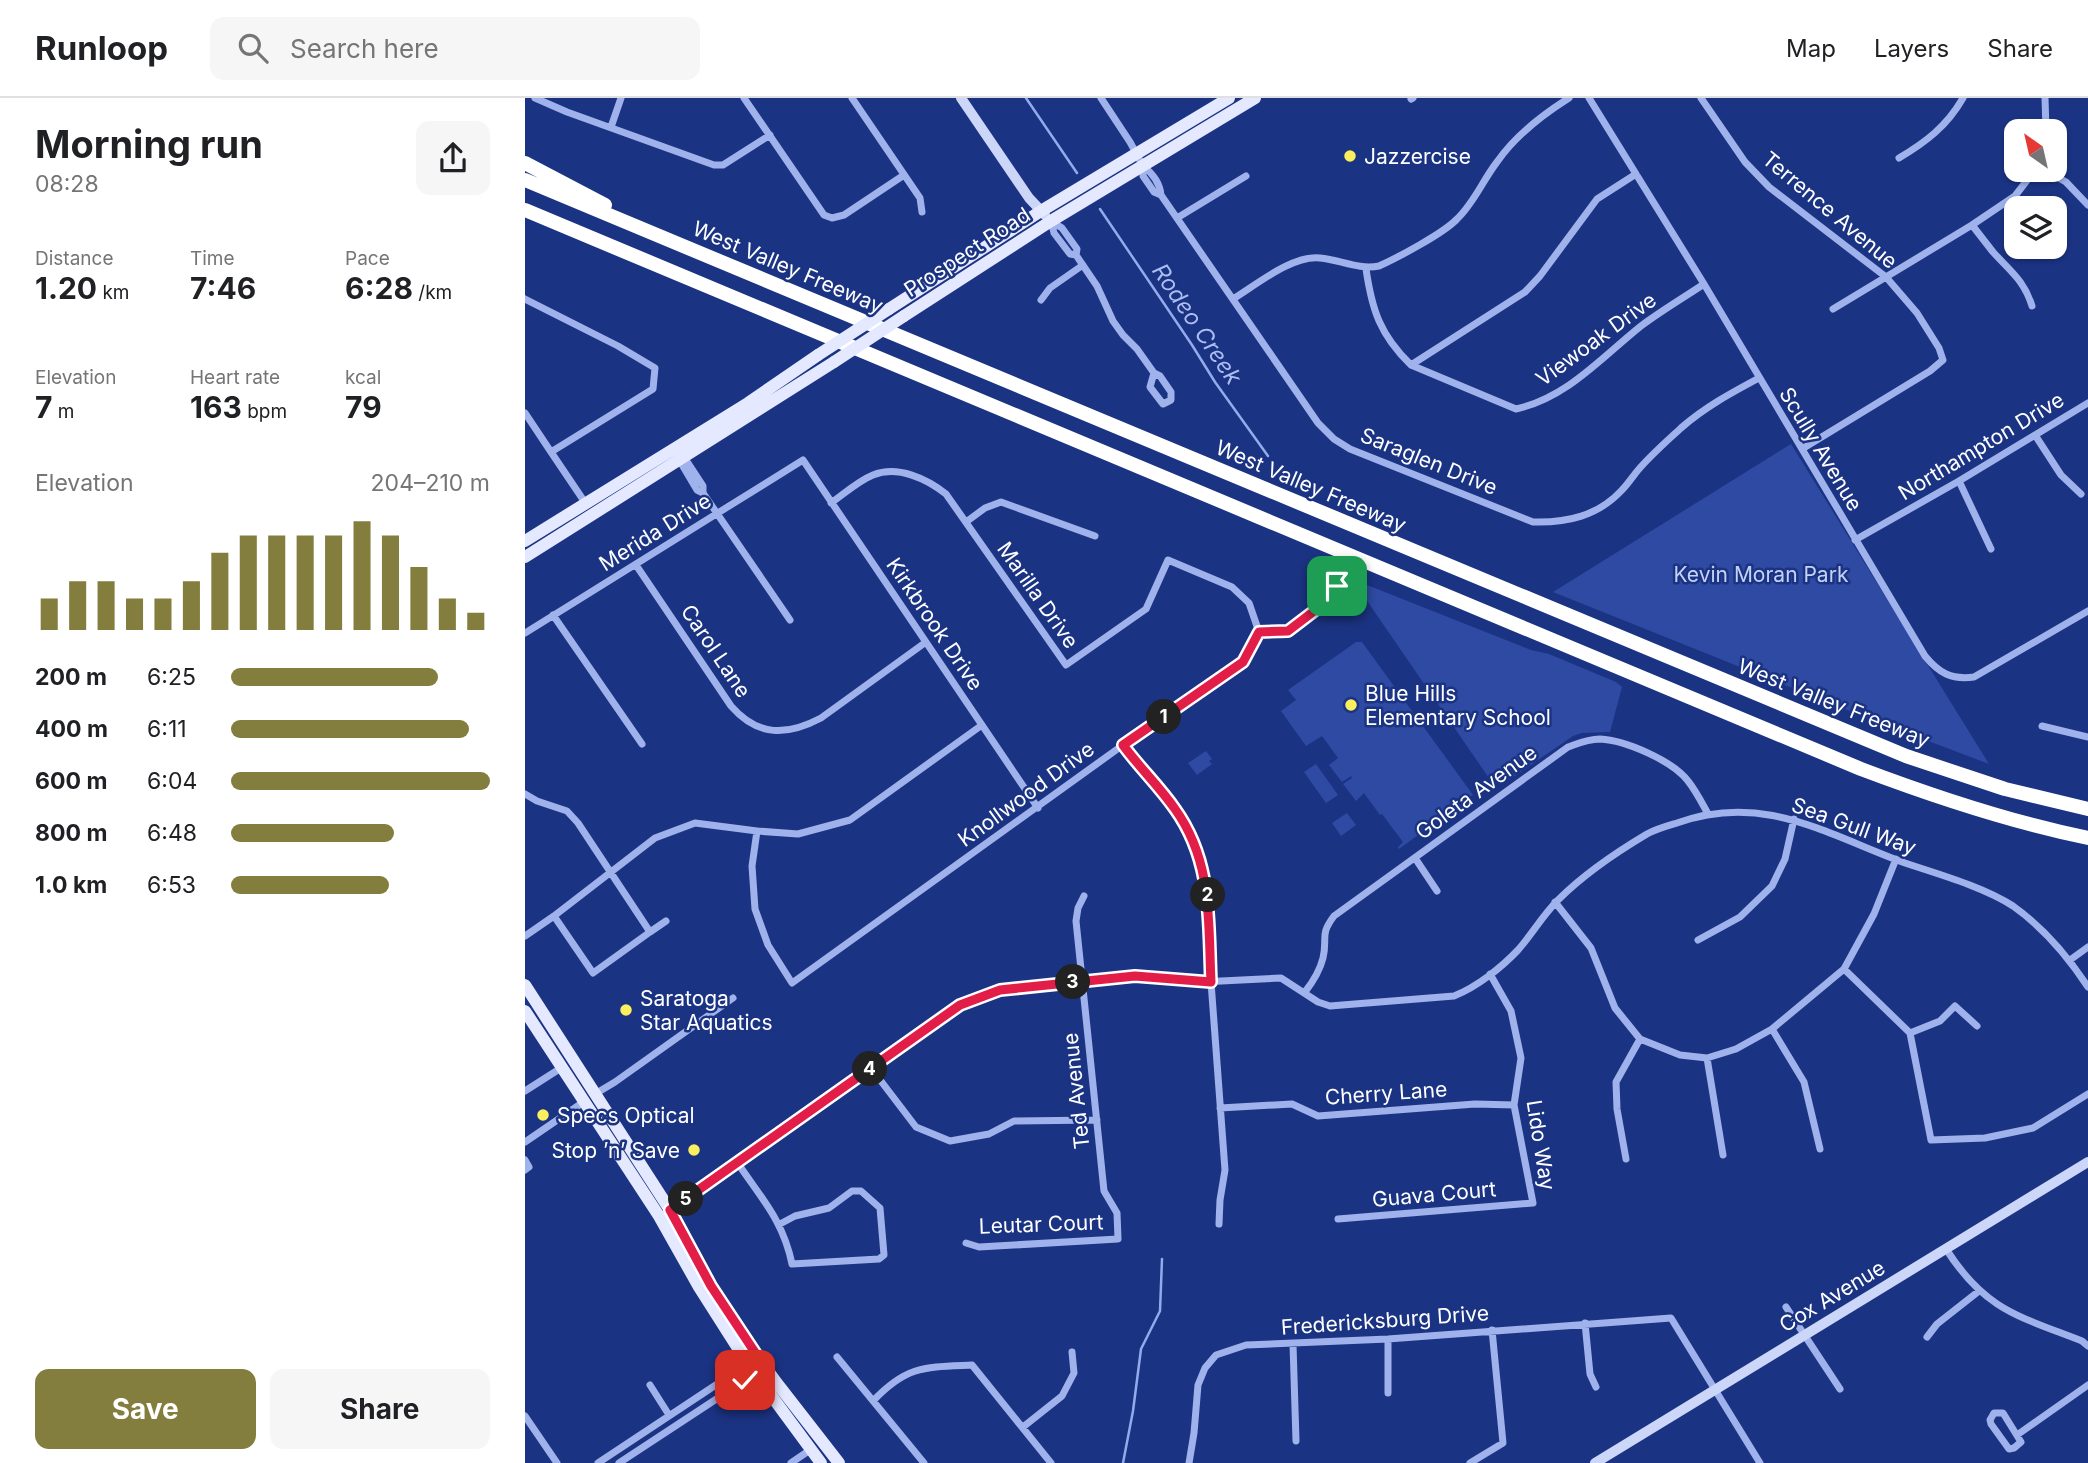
<!DOCTYPE html>
<meta charset="utf-8">
<style>
body{margin:0;font-family:Inter,sans-serif;background:#f6f6f6;color:#202124;height:100vh;display:flex;flex-direction:column;font-size:26px;white-space:nowrap}
*{box-sizing:border-box;margin:0}
p{font-size:23px;color:#757577}
.icon{flex:none;width:38px;height:38px;fill:none;stroke:currentColor;stroke-width:2;stroke-linecap:round;stroke-linejoin:round}
.map{position:relative;flex:1;overflow:hidden}
.side{display:flex;flex-direction:column;background:#fff;width:525px}
.side>*{flex:none}
.needle{width:46px;rotate:326deg}
.fabs{position:absolute;left:1479px;top:21px;display:grid;gap:14px}
.fabs a{display:grid;place-items:center;width:63px;height:63px;border-radius:14px;background:#fff;box-shadow:0 2px 5px #0004;font-size:35px}
.pin{position:absolute;display:grid;place-items:center;width:60px;height:60px;color:#fff;margin:-30px;border-radius:14px;box-shadow:0 4px 10px #0006}
.km{position:absolute;width:35px;height:35px;margin:-18px;border-radius:50%;background:#222;color:#fff;font-size:19px;line-height:35px;text-align:center}
.round{display:grid;place-items:center;flex:none;width:74px;height:74px;border-radius:14px;background:#f6f6f6}
.head{display:flex;align-items:center;justify-content:space-between;height:119px;padding:0 35px}
h1{font-size:38px;font-weight:700;line-height:52px}
.metrics{display:grid;grid-template-columns:repeat(3,1fr);gap:10px;height:119px;padding:7px 35px}
.metrics div{display:grid;align-content:center}
.metrics b{font-size:30px;font-weight:700}
.metrics small{font-size:19px;font-weight:400}
.metrics p{font-size:19px}
.chart{height:196px;padding:14px 35px}
.chart p{display:flex;justify-content:space-between}
.chart svg{width:100%;height:126px;margin-top:7px;stroke:#837e3e;stroke-width:6}
.primary-button{display:flex;gap:14px;margin-top:auto;padding:14px 35px}
.primary-button a{flex:1;height:80px;border-radius:14px;background:#837e3e;color:#fff;font-size:28px;font-weight:700;line-height:80px;text-align:center}
.primary-button a+a{background:#f6f6f6;color:#202124}
ul{padding:0 35px;list-style:none;font-size:23px}
li{display:grid;grid-template-columns:112px 84px 1fr;align-items:center;height:52px}
li i{height:18px;border-radius:9px;background:#837e3e}
header{display:flex;align-items:center;gap:42px;box-sizing:border-box;height:98px;padding:0 35px;background:#fff;border-bottom:2px solid #e0e0e0}
header strong{font-size:33px}
nav{display:flex;gap:38px;margin-inline-start:auto;font-size:24px}
.search{width:490px;height:63px;background:#f6f6f6;display:flex;align-items:center;gap:18px;box-sizing:border-box;padding:0 24px;border-radius:14px;color:#757577;font-size:26px}
main{display:flex;flex:1;min-height:0}
.map>svg:first-child{display:block}
.green{fill:#2e4aa2}
.lines{fill:none;stroke-linecap:round;stroke-linejoin:round}
.stream{stroke:#93aaed;stroke-width:2.5}
.street{stroke:#a0b2eb;stroke-width:7}
.secondary{stroke:#ccd6f8;stroke-width:10}
.primary{stroke:#e5e9ff;stroke-width:12}
.highway{stroke:#fff;stroke-width:14}
.primary-bridge{stroke:#e5e9ff;stroke-width:12}
.route-casing{stroke:#fff;stroke-width:14}
.route{stroke:#e11d48;stroke-width:9}
.poi-dot{fill:#fcef5d;stroke:#1b3383;stroke-width:2.5}
.labels{text-anchor:middle;dominant-baseline:central;stroke-width:5;stroke-linejoin:round;paint-order:stroke}
.poi-label{font-size:21px;fill:#fff;stroke:#1b3383;text-anchor:start}
.street-label{font-size:21px;fill:#fff;stroke:#1b3383}
.park-label{font-size:21px;fill:#c5d2f8;stroke:#1b3383}
.water-label{font-size:23px;font-style:italic;fill:#acbdf2;stroke:#1b3383}
</style>
<header>
<strong>Runloop</strong>
<div class="search"><svg class="icon" aria-label="search" viewBox="0 0 24 24"><circle cx="10" cy="10" r="6"/><path d="M15 15l6 6"/></svg>Search here</div>
<nav><a>Map</a><a>Layers</a><a>Share</a></nav>
</header>
<main>
<section class="side">
<div class="head"><div><h1>Morning run</h1><p>08:28</p></div><a class="round"><svg class="icon" aria-label="share" viewBox="0 0 24 24"><path d="M12 15V3M7 8l5-5 5 5M5 13v7h14v-7"/></svg></a></div>
<div class="metrics">
<div><p>Distance</p><b>1.20<small> km</small></b></div>
<div><p>Time</p><b>7:46</b></div>
<div><p>Pace</p><b>6:28<small> /km</small></b></div>
</div>
<div class="metrics">
<div><p>Elevation</p><b>7<small> m</small></b></div>
<div><p>Heart rate</p><b>163<small> bpm</small></b></div>
<div><p>kcal</p><b>79</b></div>
</div>
<div class="chart"><p><span>Elevation</span>204–210 m</p>
<svg viewBox="0 0 160 44" preserveAspectRatio="none"><path d="M5 44V33M15 44V27M25 44V27M35 44V33M45 44V33M55 44V27M65 44V17M75 44V11M85 44V11M95 44V11M105 44V11M115 44V6M125 44V11M135 44V22M145 44V33M155 44V38"/></svg>
</div>
<ul>
<li><b>200 m</b>6:25<i style="width:80%"></i></li>
<li><b>400 m</b>6:11<i style="width:92%"></i></li>
<li><b>600 m</b>6:04<i style="width:100%"></i></li>
<li><b>800 m</b>6:48<i style="width:63%"></i></li>
<li><b>1.0 km</b>6:53<i style="width:61%"></i></li>
</ul>
<div class="primary-button"><a>Save</a><a>Share</a></div>
</section>
<div class="map">
<svg width="1563" height="1365" viewBox="0 0 1563 1365">
<rect width="100%" height="100%" fill="#1b3383"/>
<!-- green -->
<path class="green" d="M1266,346L1464,666L1327,614L1028,494Z
M827,481L1006,552L1024,556L1091,584L1097,589L1085,634L1057,635L1048,638L984,682L968,686Z
M831,544H837L948,697L874,751L873,749L878,744L857,716L855,717L839,695L831,703L818,686L827,680L826,678L817,684L804,667L813,660L797,638L781,648L756,613L771,602L763,592Z
M681,653L687,661L684,663L687,666L672,677L663,665Z
M791,666L813,697L801,705L779,674Z
M822,715L831,727L816,738L807,725Z"/>
<g class="lines">
<!-- stream -->
<path class="stream" d="M501,0L552,75
M575,111L667,247L690,284L743,358
M598,1365L608,1313L616,1251L635,1213L637,1161"/>
<!-- street -->
<path class="street" d="M10,0L42,14L189,67H198L245,37
M219,0L299,117L307,120L319,117L379,77
M327,0L395,100L397,114
M576,0L605,44L618,68V78L629,94L636,97L793,325L809,341L825,351L1008,424C1042,425 1073,418 1097,392C1103,386 1108,378 1114,371C1127,356 1142,343 1156,330C1180,309 1206,295 1234,280
M1064,0L1179,186L1400,558C1414,575 1426,582 1449,579L1563,513
M1176,0L1220,64L1244,89L1361,179L1392,215L1414,250L1418,262L1405,273L1277,351
M1520,0L1521,33
M886,1L888,0
M86,29L96,0
M1374,60C1401,44 1422,28 1438,0
M618,68C627,75 635,85 636,97
M1519,72L1541,84L1563,107
M652,120L721,78
M526,123L529,135L545,156L551,157L572,188L588,223L598,237L612,251L629,275L635,278L646,294V302L638,306L625,289L629,275
M526,123L537,130L552,151L551,157
M1447,127C1454,136 1461,145 1468,154C1485,173 1499,182 1507,208
M841,171C847,212 855,237 886,267L991,311C1042,300 1077,259 1116,228C1136,213 1158,200 1179,186
M0,201L93,248L130,270L128,291L26,354L0,315
M708,201C731,187 767,157 795,160C816,162 833,172 854,168C872,160 919,135 932,121C949,105 958,82 972,64C990,38 1017,17 1044,0
M516,202L525,190L558,167
M1308,211L1447,127L1490,98L1510,72
M886,267L1000,194L1015,178L1072,101L1111,76
M1510,337L1536,377L1556,396
M26,354L61,406
M157,356L178,388V395
M153,360L172,392L178,395L265,522
M1434,383L1466,451
M306,405C319,396 333,383 348,377C373,367 402,381 421,396L541,567L621,511L643,462L707,489L724,505L734,534
M441,424L460,410L476,404L570,438
M1330,442L1434,383L1563,305
M111,467L206,608C233,639 262,638 296,620L401,544
M28,517L117,646
M0,535L278,362L513,710
M1517,628L1563,639
M598,647L651,712L673,753L682,796L686,884L700,1072L695,1102L694,1126
M0,696L12,703L42,713L53,725L125,834L68,875L29,818
M232,733L227,768L230,811L243,847L267,885L598,647L718,564L734,534L763,532L801,504L812,488
M890,760L912,793
M1030,804L1066,850L1090,910L1115,941L1155,957L1182,960L1211,951L1247,931L1319,871L1349,816L1371,761
M125,834L141,823
M0,838L29,818L130,740L170,725L232,733L273,736L325,722L457,627
M1173,842L1215,819L1247,788L1260,761L1269,721
M1545,862L1563,849
M1319,871L1385,935L1406,1042L1460,1040L1508,1030L1563,996
M780,894C787,885 795,872 798,860C803,839 794,838 809,818L1043,649C1054,645 1063,641 1075,641C1100,642 1148,663 1163,683C1171,693 1177,705 1183,716
M1247,931L1279,984L1295,1051
M1385,935L1415,923L1430,908L1452,928
M1182,960L1198,1057
M346,970L391,1029L425,1043L464,1036L489,1023L572,1022
M0,993L36,970
M70,996L90,984L208,900
M695,1010L767,1006L793,1018L950,1006L989,1007
M0,1044L60,1003
M1101,1061L1092,1011L1091,984L1115,941
M0,1062L4,1069L0,1072
M212,1064C236,1100 258,1122 267,1166L354,1161L359,1157L355,1110L336,1093H327L304,1110L270,1118L255,1126
M142,1114L435,907L475,892L610,878L676,884L756,880L793,904L805,908L929,898C952,889 977,869 993,852C1007,836 1018,817 1033,802C1059,776 1090,755 1122,736C1131,731 1142,728 1152,725C1238,694 1301,736 1380,765C1413,776 1459,789 1488,808C1519,830 1542,857 1563,889
M813,1121L1008,1105L989,1007L996,960L986,913L965,876
M441,1145L454,1149L593,1141L592,1115L579,1093L551,823L553,810L559,798
M1421,1151C1460,1212 1493,1218 1557,1243L1563,1248
M1261,1209L1315,1291
M1060,1225L1065,1276L1071,1289
M1402,1239L1412,1226L1454,1193
M768,1246L771,1343
M312,1259L399,1365
M125,1287L144,1317
M863,1295V1241
M348,1303C382,1267 401,1269 447,1267L526,1365
M1469,1315H1478L1496,1344L1489,1350L1484,1351L1466,1326L1465,1322Z
M0,1318L32,1365
M498,1329L537,1298L549,1275L547,1254
M1492,1337L1563,1287
M73,1365L224,1265
M94,1365L231,1275
M266,1365L285,1352
M664,1365L669,1335L673,1287L680,1270L691,1257L721,1247L863,1241L1146,1220L1235,1365
M945,1365L978,1345L967,1232"/>
<!-- secondary -->
<path class="secondary" d="M436,0L504,100L520,117
M1070,1365L1563,1064"/>
<!-- primary -->
<path class="primary" d="M364,211L516,113L704,0
M379,218L526,123L730,0
M0,443L223,305L293,257
M0,459L309,264
M0,887L145,1112L186,1188L218,1238L251,1284L314,1365
M0,913L134,1118L174,1189L223,1266L296,1365"/>
<!-- highway -->
<path class="highway" d="M0,65L80,107
M0,82L1381,658L1480,691L1563,711
M0,112L1336,671C1410,699 1485,724 1563,740"/>
<!-- primary-bridge -->
<path class="primary-bridge" d="M293,257L364,211
M309,264L379,218"/>
</g>
<g class="lines">
<defs>
<path id="route" d="M220,1282L230,1276L223,1266L233,1259L186,1188L145,1112L435,907L475,892L610,878L686,884C683,822 688,764 650,711C634,688 614,669 598,647L718,564L734,534L763,533L801,504L812,488"/>
</defs>
<!-- route casing -->
<use href="#route" class="route-casing"/>
<!-- route -->
<use href="#route" class="route"/>
</g>
<!-- markers -->
<g class="poi-dot">
<circle cx="825" cy="58" r="7"/>
<circle cx="826" cy="607" r="7"/>
<circle cx="101" cy="912" r="7"/>
<circle cx="18" cy="1017" r="7"/>
<circle cx="169" cy="1052" r="7"/>
</g>
<g class="labels">
<!-- poi labels -->
<g class="poi-label">
<text x="839" y="58">Jazzercise</text>
<text x="840" y="595">Blue Hills<tspan x="840" dy="24">Elementary School</tspan></text>
<text x="115" y="900">Saratoga<tspan x="115" dy="24">Star Aquatics</tspan></text>
<text x="32" y="1017">Specs Optical</text>
<text x="155" y="1052" text-anchor="end">Stop ’n’ Save</text>
</g>
<!-- street labels -->
<g class="street-label">
<text transform="translate(1305 112) rotate(40)">Terrence Avenue</text>
<text transform="translate(442 154) rotate(-33)">Prospect Road</text>
<text transform="translate(263 169) rotate(23)">West Valley Freeway</text>
<text transform="translate(1071 241) rotate(-36)">Viewoak Drive</text>
<text transform="translate(1456 348) rotate(-31)">Northampton Drive</text>
<text transform="translate(1296 351) rotate(59)">Scully Avenue</text>
<text transform="translate(904 363) rotate(22)">Saraglen Drive</text>
<text transform="translate(786 388) rotate(23)">West Valley Freeway</text>
<text transform="translate(130 434) rotate(-32)">Merida Drive</text>
<text transform="translate(513 497) rotate(55)">Marilla Drive</text>
<text transform="translate(410 526) rotate(56)">Kirkbrook Drive</text>
<text transform="translate(191 553) rotate(56)">Carol Lane</text>
<text transform="translate(1309 605) rotate(22)">West Valley Freeway</text>
<text transform="translate(951 694) rotate(-36)">Goleta Avenue</text>
<text transform="translate(501 696) rotate(-36)">Knollwood Drive</text>
<text transform="translate(1329 728) rotate(20)">Sea Gull Way</text>
<text transform="translate(551 993) rotate(-96)">Ted Avenue</text>
<text transform="translate(861 995) rotate(-4)">Cherry Lane</text>
<text transform="translate(1016 1047) rotate(81)">Lido Way</text>
<text transform="translate(909 1096) rotate(-5)">Guava Court</text>
<text transform="translate(516 1126) rotate(-2)">Leutar Court</text>
<text transform="translate(1307 1198) rotate(-31)">Cox Avenue</text>
<text transform="translate(860 1222) rotate(-4)">Fredericksburg Drive</text>
</g>
<!-- park labels -->
<g class="park-label">
<text x="1236" y="476">Kevin Moran Park</text>
</g>
<!-- water labels -->
<g class="water-label">
<text transform="translate(672 226) rotate(56)">Rodeo Creek</text>
</g>
</g>
</svg>
<div class="fabs">
<a><svg class="needle" viewBox="-14 -14 28 28"><path d="M0-13l5 13h-10z" fill="#e53935"/><path d="M0 13l5-13h-10z" fill="#757577"/></svg></a>
<a><svg class="icon" aria-label="layers" viewBox="0 0 24 24"><path d="M12 4l9 5-9 5-9-5zM3 14l9 5 9-5"/></svg></a>
</div>
<div class="pin" style="left:812px;top:488px;background:#1e9e55"><svg class="icon" aria-label="arrive" viewBox="0 0 24 24"><path d="M6 21V4h12l-3 4 3 4H6"/></svg></div>
<div class="pin" style="left:220px;top:1282px;background:#d93025"><svg class="icon" aria-label="check" viewBox="0 0 24 24"><path d="M5 12l5 5 9-10"/></svg></div>
<b class="km" style="left:639px;top:619px">1</b>
<b class="km" style="left:683px;top:797px">2</b>
<b class="km" style="left:548px;top:884px">3</b>
<b class="km" style="left:345px;top:971px">4</b>
<b class="km" style="left:161px;top:1101px">5</b>
</div>
</main>
